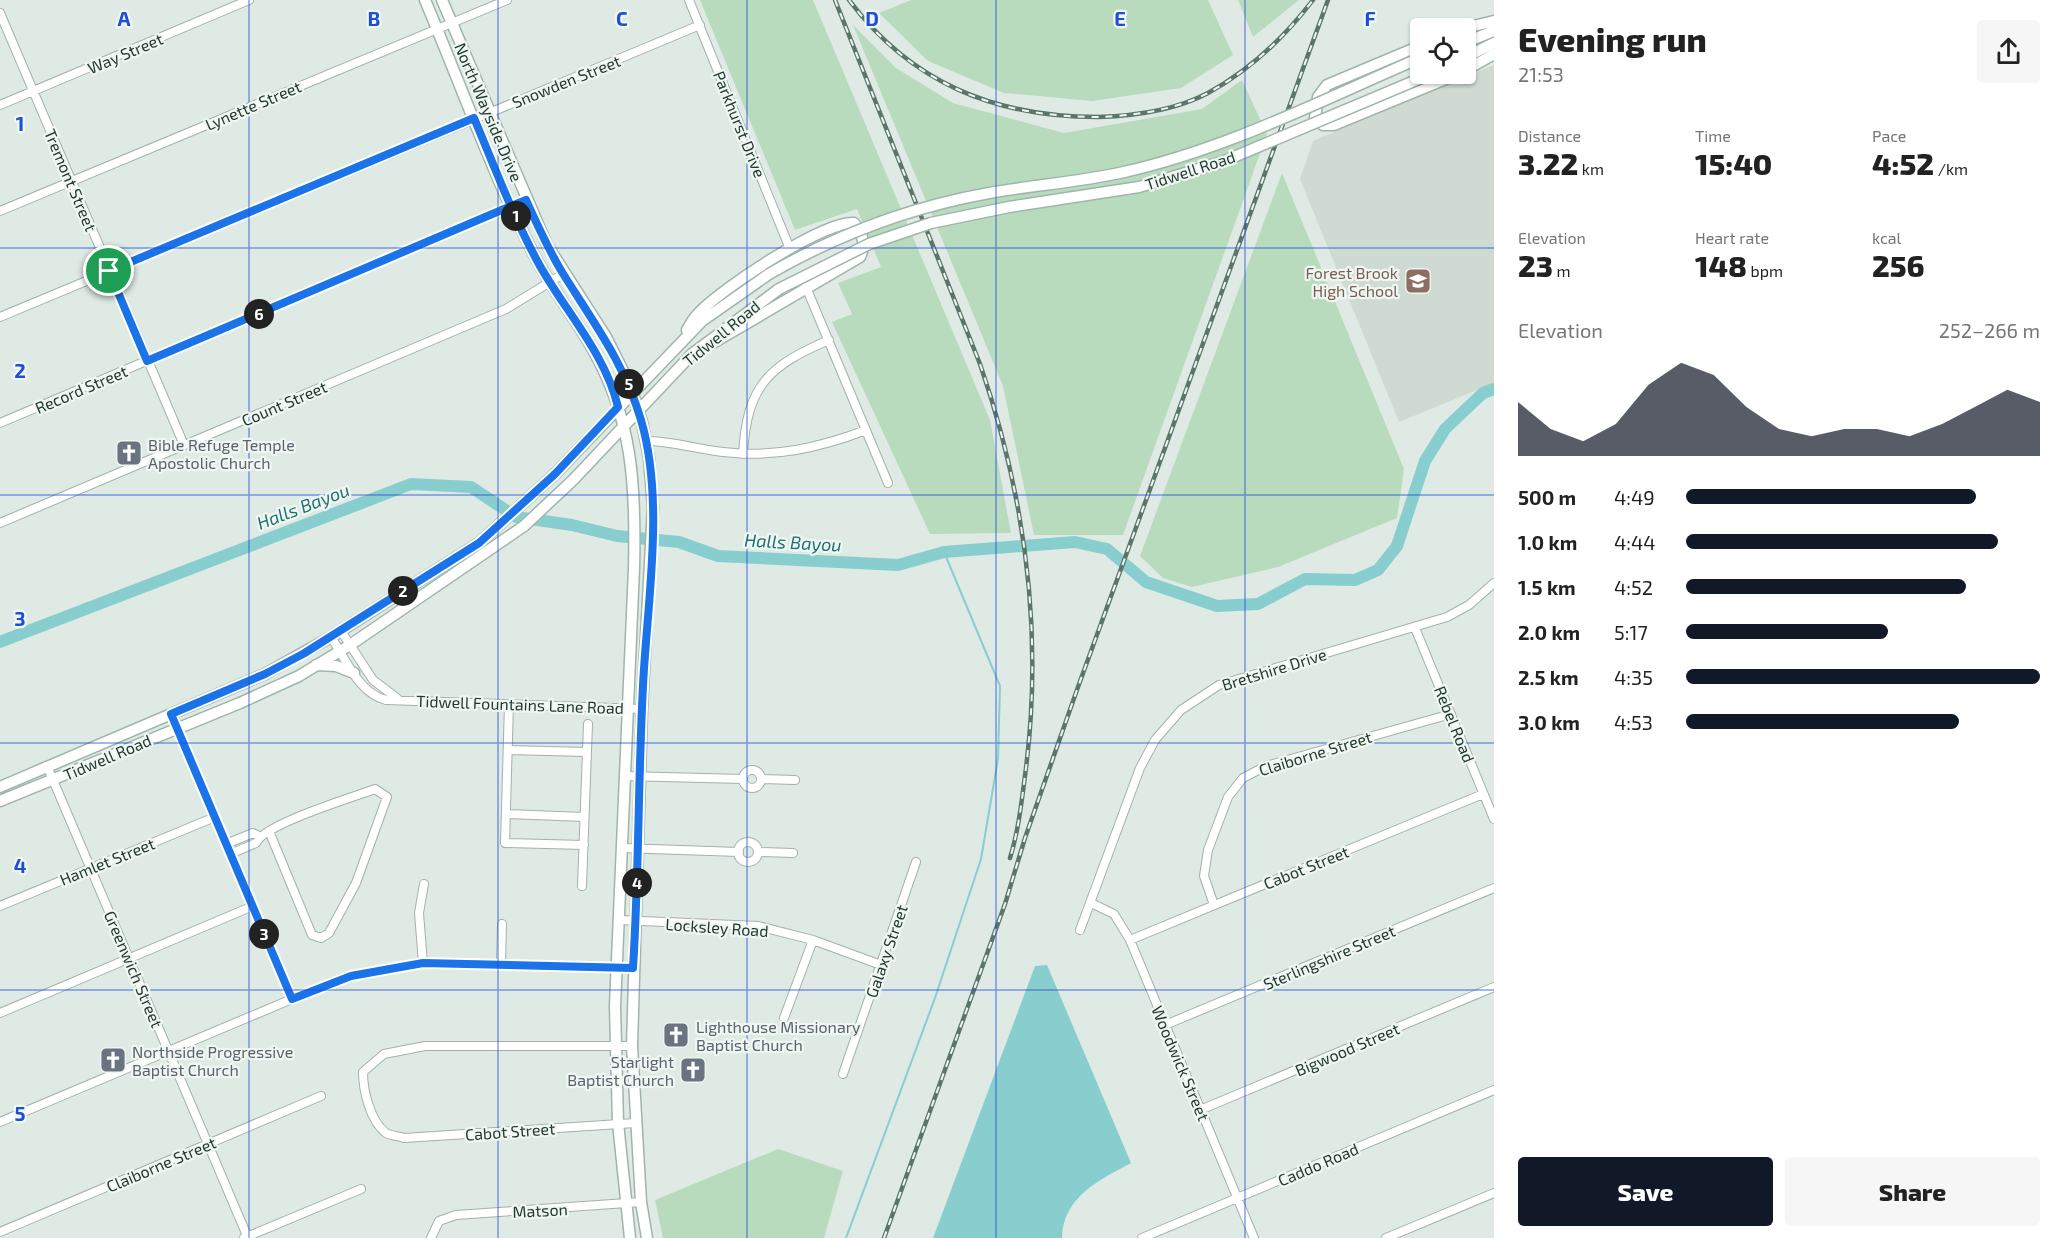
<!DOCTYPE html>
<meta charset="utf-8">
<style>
body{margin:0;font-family:"Exo 2",sans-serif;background:#f6f6f6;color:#222;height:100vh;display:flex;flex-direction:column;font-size:22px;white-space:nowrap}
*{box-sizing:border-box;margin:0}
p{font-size:20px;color:#767676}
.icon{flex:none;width:33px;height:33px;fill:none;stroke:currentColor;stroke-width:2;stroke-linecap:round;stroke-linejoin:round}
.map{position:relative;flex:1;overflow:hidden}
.sheet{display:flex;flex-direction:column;background:#fff;width:570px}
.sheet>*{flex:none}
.controls{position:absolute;left:1410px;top:18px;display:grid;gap:12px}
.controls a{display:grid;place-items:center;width:66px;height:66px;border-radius:6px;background:#fff;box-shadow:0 2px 4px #0004;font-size:30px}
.pin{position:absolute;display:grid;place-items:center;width:51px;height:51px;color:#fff;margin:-26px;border:3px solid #fff;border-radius:50%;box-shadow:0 2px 6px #0007}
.km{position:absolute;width:30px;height:30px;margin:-15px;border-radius:50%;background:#222;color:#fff;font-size:16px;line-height:30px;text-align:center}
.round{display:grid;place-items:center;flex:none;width:63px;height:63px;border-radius:6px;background:#f6f6f6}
.summary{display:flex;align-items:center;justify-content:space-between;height:102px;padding:0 24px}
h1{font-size:33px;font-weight:800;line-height:45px}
.figures{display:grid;grid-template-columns:repeat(3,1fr);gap:9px;height:102px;padding:6px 24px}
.figures div{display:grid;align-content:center}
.figures b{font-size:30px;font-weight:800}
.figures small{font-size:16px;font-weight:400}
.figures p{font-size:16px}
.chart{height:168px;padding:12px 24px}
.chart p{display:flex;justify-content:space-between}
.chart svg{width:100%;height:108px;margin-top:6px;fill:#111827;opacity:.7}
.button{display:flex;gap:12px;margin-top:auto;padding:12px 24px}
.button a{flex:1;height:69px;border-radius:6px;background:#111827;color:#fff;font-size:24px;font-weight:800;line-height:69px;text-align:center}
.button a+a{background:#f6f6f6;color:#222}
ul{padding:0 24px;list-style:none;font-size:20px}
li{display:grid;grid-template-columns:96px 72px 1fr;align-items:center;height:45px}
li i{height:15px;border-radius:8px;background:#111827}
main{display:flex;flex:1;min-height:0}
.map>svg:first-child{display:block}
.built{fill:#cedad2}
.green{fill:#b9dbbd}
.water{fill:#88cece}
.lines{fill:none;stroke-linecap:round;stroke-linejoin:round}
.stream{stroke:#88cece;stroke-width:2}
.river{stroke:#88cece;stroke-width:12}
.street-casing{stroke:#a2b2aa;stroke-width:10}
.secondary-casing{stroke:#9fb5aa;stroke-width:13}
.street{stroke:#fff;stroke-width:8}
.secondary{stroke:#fff;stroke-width:10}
.rail-casing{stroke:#5b756a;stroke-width:4.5}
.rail{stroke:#f0f7f2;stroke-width:2;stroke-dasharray:7;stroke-linecap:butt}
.secondary-bridge-casing{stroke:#9fb5aa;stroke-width:13;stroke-linecap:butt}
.secondary-bridge{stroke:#fff;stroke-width:10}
.route-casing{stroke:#fff;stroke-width:12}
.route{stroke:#1a73e8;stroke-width:8}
.grid{fill:none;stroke:#1d4ed8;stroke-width:1.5;stroke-opacity:0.55}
.labels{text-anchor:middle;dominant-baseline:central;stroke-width:4.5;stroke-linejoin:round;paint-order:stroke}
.street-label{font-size:16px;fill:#213a2f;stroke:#f0f7f2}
.education-label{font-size:16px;fill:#785e54;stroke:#f0f7f2;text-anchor:end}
.worship-label{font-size:16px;fill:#5b616d;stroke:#f0f7f2;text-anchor:start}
.water-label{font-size:18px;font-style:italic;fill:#1d7273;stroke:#f0f7f2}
.grid-label{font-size:20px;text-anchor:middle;font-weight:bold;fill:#1d4ed8;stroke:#f0f7f2;stroke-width:4.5;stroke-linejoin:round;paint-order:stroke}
</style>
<main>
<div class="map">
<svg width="1494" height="1238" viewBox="0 0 1494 1238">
<rect width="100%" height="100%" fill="#dfeae4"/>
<!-- built -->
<path class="built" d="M1494,65V383L1399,422L1300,179L1313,141Z"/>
<!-- green -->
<path class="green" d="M700,0H813L990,420L1011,533L930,534L832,322L852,314L838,283L881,267L857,209L795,230Z
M911,0H1208L1233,55L1181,88L1092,101L1004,93L928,61L879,13Z
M1238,0H1299L1253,37Z
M853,25L896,68L953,103L1064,133L1202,109L1242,80L1267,134L1123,535H1034L1003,386Z
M1282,173L1404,469L1397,518L1278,567L1192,587L1163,578L1140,556Z
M778,1149L843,1171L824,1238H663L655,1200Z"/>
<!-- water -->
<path class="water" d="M1047,965L1131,1163C1099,1180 1063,1197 1062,1238H933L1035,966Z"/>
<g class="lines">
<!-- stream -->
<path class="stream" d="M846,1238L935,998L981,859L998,759L1000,686L944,552"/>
<!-- river -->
<path class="river" d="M0,642L411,484L471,487L516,517L572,525L617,536L679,542L718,556L898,565L944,552L1075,542L1107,549L1146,582L1217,606L1258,604L1305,579L1355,580L1378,570L1397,546L1425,461L1445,429L1483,393L1494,389"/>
<defs>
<path id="street" d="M689,0L790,249
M0,13L184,445
M0,105L249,0
M0,211L507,0
M806,287L888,483
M0,317L700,25
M0,423L526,200
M646,441C672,441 696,449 723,452C773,458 819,448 866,430
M743,454C747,386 768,366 829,340
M0,523L506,309L563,274
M1415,628L1494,819
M341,631L373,680L398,699
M331,637C346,659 358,693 386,700L642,709
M509,704L505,843L584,845
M171,714L292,999
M508,750L587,752
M47,766L248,1238
M743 779a9 9 0 1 1 18 0a9 9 0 1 1-18 0Z
M624,776L743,779
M761,779L795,780
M506,814L584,817
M738 852a10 10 0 1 1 20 0a10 10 0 1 1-20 0Z
M226,844L253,833L259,836
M622,848L739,852
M758,852L793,853
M230,854L256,843C264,824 351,798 375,789L387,797L356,883L329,933L321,938L312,935L269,831
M582,886L588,724
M1091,903L1114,914L1130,940L1254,1238
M1214,905L1204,876L1208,850L1228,797L1243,778L1266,766L1451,714
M0,906L215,817
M619,920L758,926L813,940L881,965
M1080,930L1140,768L1155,740L1181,710L1219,685L1447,617L1469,605L1494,583
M1130,940L1483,794
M423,963L419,913L424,884
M501,963L502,924
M0,1013L253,906
M784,1018L813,940
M1165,1025L1494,888
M632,1046H425L384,1054L363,1072C363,1090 370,1121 386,1133C391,1136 399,1136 404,1138L635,1123
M843,1074L916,862
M1200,1110L1494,987
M0,1122L292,999L351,976L423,963L633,968
M0,1232L321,1096
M244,1238L361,1189
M431,1238L439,1221L456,1215L641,1202
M1142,1238L1494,1090
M1386,1238L1494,1193"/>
<path id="secondary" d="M425,0C460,83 491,170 532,251C549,285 573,315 592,348C633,419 636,487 634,568L615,1006L618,1123L630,1238
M442,0L547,245L606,337L630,385L642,422L649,458L653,507L642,709L632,1046L641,1202L647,1238
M1465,28L1494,21
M1466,42L1494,31
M1420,46L1327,85L1318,97L1315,118L1323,125H1334L1458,74
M1466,57L1494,43
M1466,70L1494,54
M687,330C690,325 693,319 697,315C719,290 823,221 854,223C863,234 866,244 860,257L706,347
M316,665L336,666L354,673
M0,787L265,674L331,637L479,543L555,474L702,321L769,274
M0,801L240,703L299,676L350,645L524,526L573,480L692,354L779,289"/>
</defs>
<!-- street casing -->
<use href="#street" class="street-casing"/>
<!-- secondary casing -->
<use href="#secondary" class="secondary-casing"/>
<!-- street -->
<use href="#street" class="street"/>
<!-- secondary -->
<use href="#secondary" class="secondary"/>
<defs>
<path id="rail" d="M835,0L980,364C1025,495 1043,631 1026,768C1022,798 1019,829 1010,858
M849,0C911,83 995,117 1098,117C1133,116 1176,110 1208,93C1250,70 1284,38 1313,0
M884,1238L1005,904L1025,838L1078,687L1328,0"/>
</defs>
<!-- rail casing -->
<use href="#rail" class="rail-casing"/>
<!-- rail -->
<use href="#rail" class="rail"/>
<defs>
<path id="secondary-bridge" d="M769,274C838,234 911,207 989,193C1034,185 1080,182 1124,172C1227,149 1324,99 1420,58
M779,289L869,244L931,223L1009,207L1139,187L1222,162L1431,74"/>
</defs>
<!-- secondary-bridge casing -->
<use href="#secondary-bridge" class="secondary-bridge-casing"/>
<!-- secondary-bridge -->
<use href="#secondary-bridge" class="secondary-bridge"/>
</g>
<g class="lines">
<defs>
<path id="route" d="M109,271L474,118C495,168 514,219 540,266C566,312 606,355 618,407L555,474L479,543L303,654L265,674L171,714L292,999L351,976L423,963L633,968C639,874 638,780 643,686C647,602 665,502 641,420C624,362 593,322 562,272C548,249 537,224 526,200L504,209L147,361L109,271"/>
</defs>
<!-- route casing -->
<use href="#route" class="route-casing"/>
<!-- route -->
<use href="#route" class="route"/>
</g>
<!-- grid -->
<path class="grid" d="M249,0V1238M498,0V1238M747,0V1238M996,0V1238M1245,0V1238M0,248H1494M0,495H1494M0,743H1494M0,990H1494"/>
<!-- icons -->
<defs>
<symbol id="school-square" viewBox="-11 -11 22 22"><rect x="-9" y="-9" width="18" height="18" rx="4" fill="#8d6e63" stroke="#f0f7f2"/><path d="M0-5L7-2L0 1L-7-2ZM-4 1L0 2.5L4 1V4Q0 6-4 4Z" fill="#fff"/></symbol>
<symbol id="church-square" viewBox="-11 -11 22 22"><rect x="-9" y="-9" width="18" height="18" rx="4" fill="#6b7280" stroke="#f0f7f2"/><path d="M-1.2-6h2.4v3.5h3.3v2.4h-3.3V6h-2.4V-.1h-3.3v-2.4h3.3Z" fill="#fff"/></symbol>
</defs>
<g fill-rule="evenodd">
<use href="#school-square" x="1403" y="266" width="30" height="30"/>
<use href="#church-square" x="114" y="438" width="30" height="30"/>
<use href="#church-square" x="661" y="1020" width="30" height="30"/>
<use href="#church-square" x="98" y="1045" width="30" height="30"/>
<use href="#church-square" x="678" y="1055" width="30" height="30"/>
</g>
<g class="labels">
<!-- street labels -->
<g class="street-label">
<text transform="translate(125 53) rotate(-23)">Way Street</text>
<text transform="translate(566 81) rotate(-22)">Snowden Street</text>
<text transform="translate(253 105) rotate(-23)">Lynette Street</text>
<text transform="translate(489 112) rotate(67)">North Wayside Drive</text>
<text transform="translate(740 124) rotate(68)">Parkhurst Drive</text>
<text transform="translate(1190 170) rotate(-18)">Tidwell Road</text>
<text transform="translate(71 180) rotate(67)">Tremont Street</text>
<text transform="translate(721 333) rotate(-39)">Tidwell Road</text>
<text transform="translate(81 389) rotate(-23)">Record Street</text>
<text transform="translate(284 403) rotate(-23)">Count Street</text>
<text transform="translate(1274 669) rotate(-17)">Bretshire Drive</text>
<text transform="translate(520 704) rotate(2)">Tidwell Fountains Lane Road</text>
<text transform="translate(1455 724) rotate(68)">Rebel Road</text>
<text transform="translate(1315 753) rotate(-17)">Claiborne Street</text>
<text transform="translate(107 757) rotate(-23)">Tidwell Road</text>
<text transform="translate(107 861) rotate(-22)">Hamlet Street</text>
<text transform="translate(1306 867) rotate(-22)">Cabot Street</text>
<text transform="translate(717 927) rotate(4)">Locksley Road</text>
<text transform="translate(886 951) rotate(-71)">Galaxy Street</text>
<text transform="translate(1329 957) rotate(-23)">Sterlingshire Street</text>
<text transform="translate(134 969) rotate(67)">Greenwich Street</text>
<text transform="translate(1347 1049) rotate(-23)">Bigwood Street</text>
<text transform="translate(1181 1063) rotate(67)">Woodwick Street</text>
<text transform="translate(510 1131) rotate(-4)">Cabot Street</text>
<text transform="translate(161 1164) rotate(-23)">Claiborne Street</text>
<text transform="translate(1318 1164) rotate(-23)">Caddo Road</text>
<text transform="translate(540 1210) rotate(-3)">Matson</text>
</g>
<!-- education labels -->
<g class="education-label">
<text x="1398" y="272">Forest Brook<tspan x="1398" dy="18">High School</tspan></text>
</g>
<!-- worship labels -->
<g class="worship-label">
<text x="148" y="444">Bible Refuge Temple<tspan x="148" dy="18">Apostolic Church</tspan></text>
<text x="696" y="1026">Lighthouse Missionary<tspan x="696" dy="18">Baptist Church</tspan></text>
<text x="132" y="1051">Northside Progressive<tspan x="132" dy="18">Baptist Church</tspan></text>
<text x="674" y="1061" text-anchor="end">Starlight<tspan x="674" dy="18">Baptist Church</tspan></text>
</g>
<!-- water labels -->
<g class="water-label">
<text transform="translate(303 506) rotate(-21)">Halls Bayou</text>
<text transform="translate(793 542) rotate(3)">Halls Bayou</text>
</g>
</g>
<g class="grid-label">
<text x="124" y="26">A</text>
<text x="374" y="26">B</text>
<text x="622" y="26">C</text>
<text x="872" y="26">D</text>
<text x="1120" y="26">E</text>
<text x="1370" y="26">F</text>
<text x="20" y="131">1</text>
<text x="20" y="378">2</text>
<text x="20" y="626">3</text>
<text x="20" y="873">4</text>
<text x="20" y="1121">5</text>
</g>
</svg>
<div class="controls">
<a><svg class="icon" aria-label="locate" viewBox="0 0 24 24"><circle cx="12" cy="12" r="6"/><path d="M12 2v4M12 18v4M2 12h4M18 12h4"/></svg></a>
</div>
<div class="pin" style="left:109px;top:271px;background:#1e9e55"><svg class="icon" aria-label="arrive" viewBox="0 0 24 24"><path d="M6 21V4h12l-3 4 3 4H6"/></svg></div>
<b class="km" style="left:516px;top:216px">1</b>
<b class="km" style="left:403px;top:591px">2</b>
<b class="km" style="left:264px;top:934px">3</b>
<b class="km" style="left:637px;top:883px">4</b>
<b class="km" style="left:629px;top:384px">5</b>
<b class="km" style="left:259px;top:314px">6</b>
</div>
<section class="sheet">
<div class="summary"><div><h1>Evening run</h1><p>21:53</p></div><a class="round"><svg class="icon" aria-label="share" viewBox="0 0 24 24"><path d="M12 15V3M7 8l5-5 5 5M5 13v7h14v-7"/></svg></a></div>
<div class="figures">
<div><p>Distance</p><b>3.22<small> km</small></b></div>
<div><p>Time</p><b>15:40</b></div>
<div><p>Pace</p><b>4:52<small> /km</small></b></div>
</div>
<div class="figures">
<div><p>Elevation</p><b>23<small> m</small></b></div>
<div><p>Heart rate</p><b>148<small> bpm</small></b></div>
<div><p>kcal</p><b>256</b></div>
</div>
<div class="chart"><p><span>Elevation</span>252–266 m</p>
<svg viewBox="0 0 160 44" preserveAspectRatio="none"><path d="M0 44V22L10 33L20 38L30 31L40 15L50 6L60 11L70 24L80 33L90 36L100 33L110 33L120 36L130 31L140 24L150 17L160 22V44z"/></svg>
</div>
<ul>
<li><b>500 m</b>4:49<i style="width:82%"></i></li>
<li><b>1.0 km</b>4:44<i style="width:88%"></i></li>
<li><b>1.5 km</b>4:52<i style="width:79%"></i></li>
<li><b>2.0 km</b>5:17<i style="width:57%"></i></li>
<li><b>2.5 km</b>4:35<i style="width:100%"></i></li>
<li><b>3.0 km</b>4:53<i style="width:77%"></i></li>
</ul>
<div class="button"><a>Save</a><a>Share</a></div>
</section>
</main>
